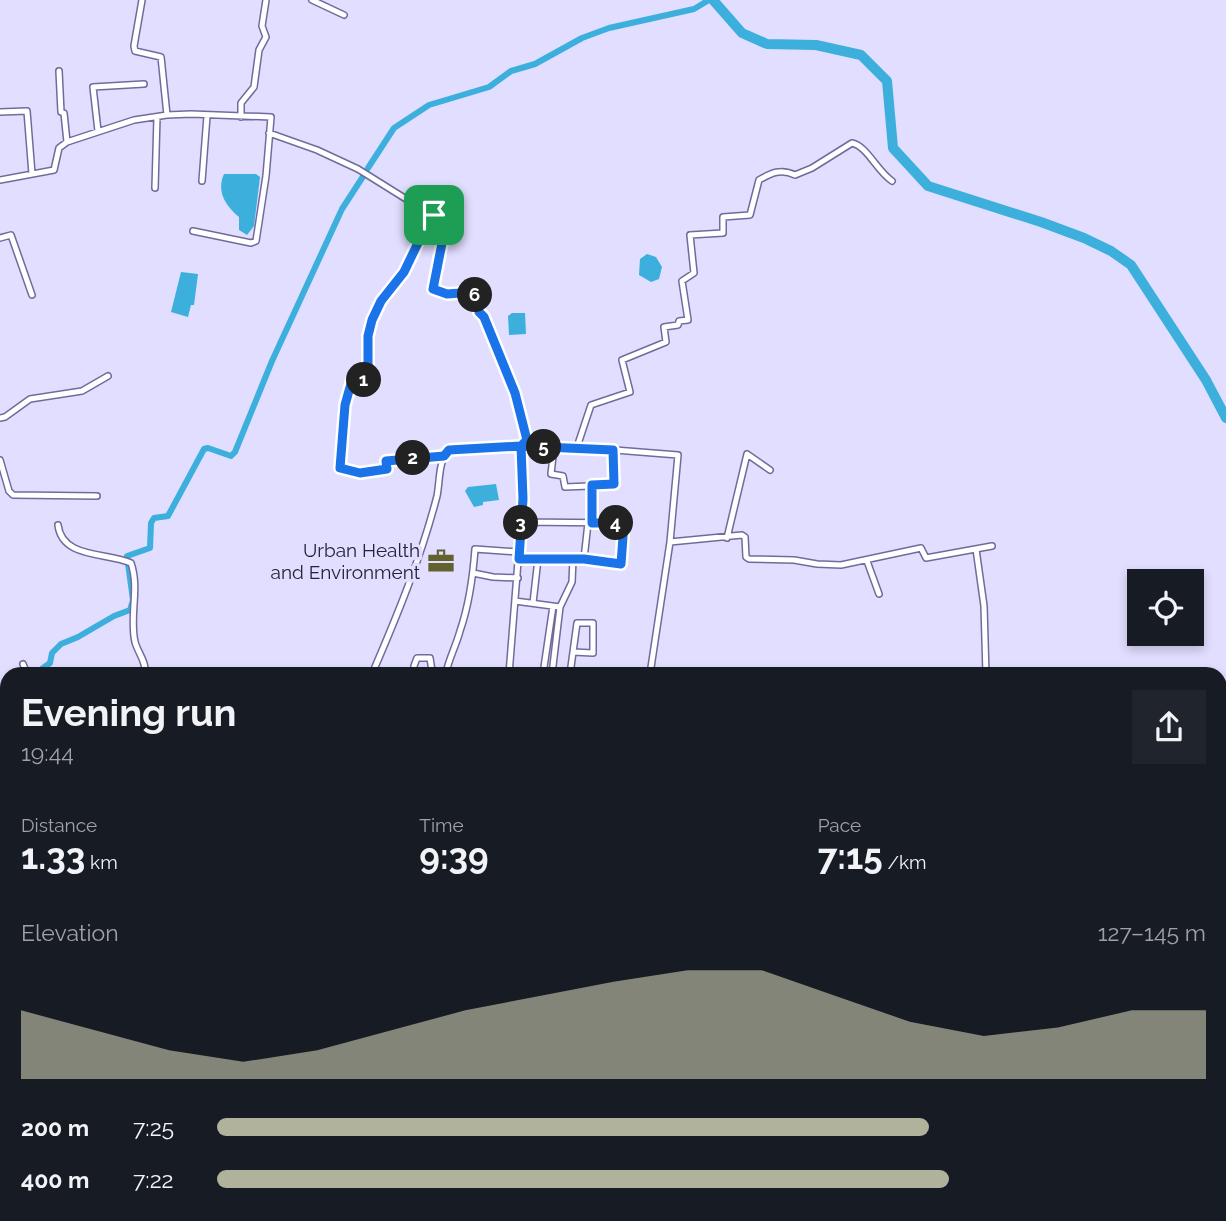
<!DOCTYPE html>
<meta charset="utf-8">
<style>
body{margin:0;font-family:Raleway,sans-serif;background:#20242c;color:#f1f3f6;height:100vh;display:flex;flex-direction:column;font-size:26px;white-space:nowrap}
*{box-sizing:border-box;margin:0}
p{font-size:23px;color:#9ea1a6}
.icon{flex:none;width:38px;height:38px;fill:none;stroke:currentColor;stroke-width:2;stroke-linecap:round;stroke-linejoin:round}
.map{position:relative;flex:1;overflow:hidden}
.side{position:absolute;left:0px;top:667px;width:1227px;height:555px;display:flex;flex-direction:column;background:#171b24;border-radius:21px 21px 0 0;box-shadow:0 4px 10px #0003}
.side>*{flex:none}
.fabs{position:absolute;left:1127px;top:569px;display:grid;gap:14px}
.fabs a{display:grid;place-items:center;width:77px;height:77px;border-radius:0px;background:#171b24;box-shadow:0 4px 10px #0003;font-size:35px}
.pin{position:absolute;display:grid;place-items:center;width:60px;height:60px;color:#fff;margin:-30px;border-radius:14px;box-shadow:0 4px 10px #0006}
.km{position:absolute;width:35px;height:35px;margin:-18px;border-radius:50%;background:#222;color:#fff;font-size:19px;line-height:35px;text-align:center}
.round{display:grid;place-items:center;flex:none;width:74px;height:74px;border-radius:0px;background:#20242c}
.overview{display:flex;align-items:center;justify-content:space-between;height:119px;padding:0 21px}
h1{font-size:38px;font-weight:700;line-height:52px}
.metrics{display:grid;grid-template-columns:repeat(3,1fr);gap:10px;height:119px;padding:7px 21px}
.metrics div{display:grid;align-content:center}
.metrics b{font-size:35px;font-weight:700}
.metrics small{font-size:19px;font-weight:400}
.metrics p{font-size:19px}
.chart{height:196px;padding:14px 21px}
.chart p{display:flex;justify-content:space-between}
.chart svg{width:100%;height:126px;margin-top:7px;fill:#b0b29c;opacity:.7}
ul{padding:0 21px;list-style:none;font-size:23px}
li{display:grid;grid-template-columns:112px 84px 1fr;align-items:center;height:52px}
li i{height:18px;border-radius:9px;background:#b0b29c}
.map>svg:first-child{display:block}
.water{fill:#3cafdd}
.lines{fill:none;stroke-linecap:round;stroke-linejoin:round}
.canal{stroke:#3cafdd;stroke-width:6}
.river{stroke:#3cafdd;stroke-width:10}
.minor-casing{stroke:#716b9c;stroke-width:8}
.minor{stroke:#fff;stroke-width:5}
.route-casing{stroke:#fff;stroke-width:14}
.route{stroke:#1a73e8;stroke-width:9}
.labels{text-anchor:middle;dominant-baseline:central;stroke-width:7;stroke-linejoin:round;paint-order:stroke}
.poi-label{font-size:19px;fill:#252237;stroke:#e1deff;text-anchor:end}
</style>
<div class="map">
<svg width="1226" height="1221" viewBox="0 0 1226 1221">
<rect width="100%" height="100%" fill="#e1deff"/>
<!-- water -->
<path class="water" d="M224,174H256L260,177L254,226L247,235L239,230V217C226,206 216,192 224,174Z
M647,254L656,257L662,267L659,279L651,282L639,275L640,259Z
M181,272L198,274L194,305H191L188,317L171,312Z
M512,313H525L526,334L509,335L508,316Z
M496,484L499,500L483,502V505L474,507L465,491L468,487Z
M5,886L7,895V937L0,938V887Z"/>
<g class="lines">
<!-- canal -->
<path class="canal" d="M368,168L394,128L429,105L489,87L511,71L535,64L582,38L609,28L694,9L709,0
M35,674L50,663L52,653L61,644L78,637L114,616L130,610L133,600L127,556L150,548L151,523L154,518L168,516L204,449L208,448L231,456L235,452L272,361L342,209L364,175
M0,793L7,796"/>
<!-- river -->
<path class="river" d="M713,0L742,33L767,44L816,45L861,55L887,81L893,148L928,186L1041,222L1084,238L1111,251L1131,265L1206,380L1226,418"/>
<defs>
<path id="minor" d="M142,0L134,46L135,51L161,57L167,115
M312,0L344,15
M59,71L61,112L64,113L67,142
M0,112L27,111L32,174
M241,117V103L254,87L259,50L266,37L262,26L266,0
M98,131L93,87L144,84
M269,133L317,150L358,169L443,222L444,233L433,289L447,294L474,292L479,312L484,317L515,393L527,440L521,446L449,450C438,461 440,482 437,496C421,558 397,616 372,674
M0,180L54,170L59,148L67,142L134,120L167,115L191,114L271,117L266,176L256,241L251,243L193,231
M202,181L207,116
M155,188L157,117
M434,216L429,220L404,272L381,301L372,320L368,336V380H352L345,405L340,468L360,473L387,469L386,461L444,456
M0,238L11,235L32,295
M0,418L5,417L30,399L82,391L108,376
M554,447L551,474L563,476L565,487L613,485V450
M577,447L591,405L630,392L622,360L666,342L664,327L678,325L679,321L688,320L682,281L694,273L690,235L723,233V217L750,215L759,180C771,173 781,168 795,175L812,168L852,143C867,146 877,171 892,181
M0,460L9,491L13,495L97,496
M521,522L623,523L621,564L584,559L588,523
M592,523V485
M58,525C62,559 107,552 131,563C140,589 129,616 135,642C138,653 147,663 145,674
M727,538L747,454L770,470
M670,542L742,535L745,537L746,557L749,559L794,560L817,564L841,565L921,548L926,558L992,546
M976,549L984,606L986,674
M519,559H584
M867,561L879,594
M473,573L493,577L518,578
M515,601L560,607L552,674
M533,603L538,559
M560,607L572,582L573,559
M23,664L27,674
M446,673C449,658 456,646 460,631C469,605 473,576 475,549L519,552
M414,674V666L417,658H430L432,671L447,674
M509,674L523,499L521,446L577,447L678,455L670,542L650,674
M543,674L553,606
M570,674L577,623H593V653L573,652
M916,674V672
M0,1105L7,1103
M0,1137L7,1134
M0,1157L7,1154
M0,1174L7,1172
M0,1201L7,1198
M80,1214L82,1221
M156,1214L159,1221
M235,1214L237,1221
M310,1214L312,1221
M330,1214L331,1221
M418,1214L419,1221
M958,1214L960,1221
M1031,1214L1032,1221
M362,1219L388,1214
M129,1221L148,1214
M189,1221L209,1214
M260,1221L278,1214
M443,1221L481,1214
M597,1221L598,1214
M1163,1221L1175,1214
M1195,1221L1196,1214"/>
</defs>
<!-- minor casing -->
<use href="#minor" class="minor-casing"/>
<!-- minor -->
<use href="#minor" class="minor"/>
</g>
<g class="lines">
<defs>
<path id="route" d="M434,215L429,220L404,272L381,301L372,320L368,336V380H352L345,405L340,468L360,473L387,469L386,461L444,456L449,450L521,446L523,499L519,559H584L621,564L624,523H592V485L614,484L613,450L521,446L527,440L515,393L484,317L479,312L474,292L447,294L433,289L444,233L443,222L434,215"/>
</defs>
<!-- route casing -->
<use href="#route" class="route-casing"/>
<!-- route -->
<use href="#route" class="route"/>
</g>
<!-- icons -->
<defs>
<symbol id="office-bare" viewBox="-9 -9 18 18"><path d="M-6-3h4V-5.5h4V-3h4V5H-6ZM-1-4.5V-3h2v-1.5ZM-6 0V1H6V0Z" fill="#61622f" stroke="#e1deff" stroke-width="2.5" paint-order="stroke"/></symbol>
</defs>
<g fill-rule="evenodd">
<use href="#office-bare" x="422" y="542" width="38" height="38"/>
</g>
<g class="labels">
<!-- poi labels -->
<g class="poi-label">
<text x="420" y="550">Urban Health<tspan x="420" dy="22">and Environment</tspan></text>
</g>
</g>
</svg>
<div class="fabs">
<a><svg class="icon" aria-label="locate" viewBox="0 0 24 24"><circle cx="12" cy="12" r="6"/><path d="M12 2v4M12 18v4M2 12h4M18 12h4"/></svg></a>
</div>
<div class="pin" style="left:434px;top:215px;background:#1e9e55"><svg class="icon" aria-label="arrive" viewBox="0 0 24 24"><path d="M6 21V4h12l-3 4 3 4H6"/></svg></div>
<b class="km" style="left:364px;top:380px">1</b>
<b class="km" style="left:413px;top:458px">2</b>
<b class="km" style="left:521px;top:523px">3</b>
<b class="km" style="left:616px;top:523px">4</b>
<b class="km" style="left:544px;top:447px">5</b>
<b class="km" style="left:475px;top:295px">6</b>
<section class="side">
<div class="overview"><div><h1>Evening run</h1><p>19:44</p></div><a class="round"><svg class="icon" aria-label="share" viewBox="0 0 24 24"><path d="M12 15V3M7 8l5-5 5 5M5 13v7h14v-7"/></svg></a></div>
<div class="metrics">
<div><p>Distance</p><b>1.33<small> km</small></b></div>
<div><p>Time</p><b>9:39</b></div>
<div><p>Pace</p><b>7:15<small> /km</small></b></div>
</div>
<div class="chart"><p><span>Elevation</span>127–145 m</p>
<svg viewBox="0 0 160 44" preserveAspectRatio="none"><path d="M0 44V20L10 27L20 34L30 38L40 34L50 27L60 20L70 15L80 10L90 6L100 6L110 15L120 24L130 29L140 26L150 20L160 20V44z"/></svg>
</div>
<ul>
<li><b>200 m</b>7:25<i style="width:72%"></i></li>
<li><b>400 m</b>7:22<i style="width:74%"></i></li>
</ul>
</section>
</div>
